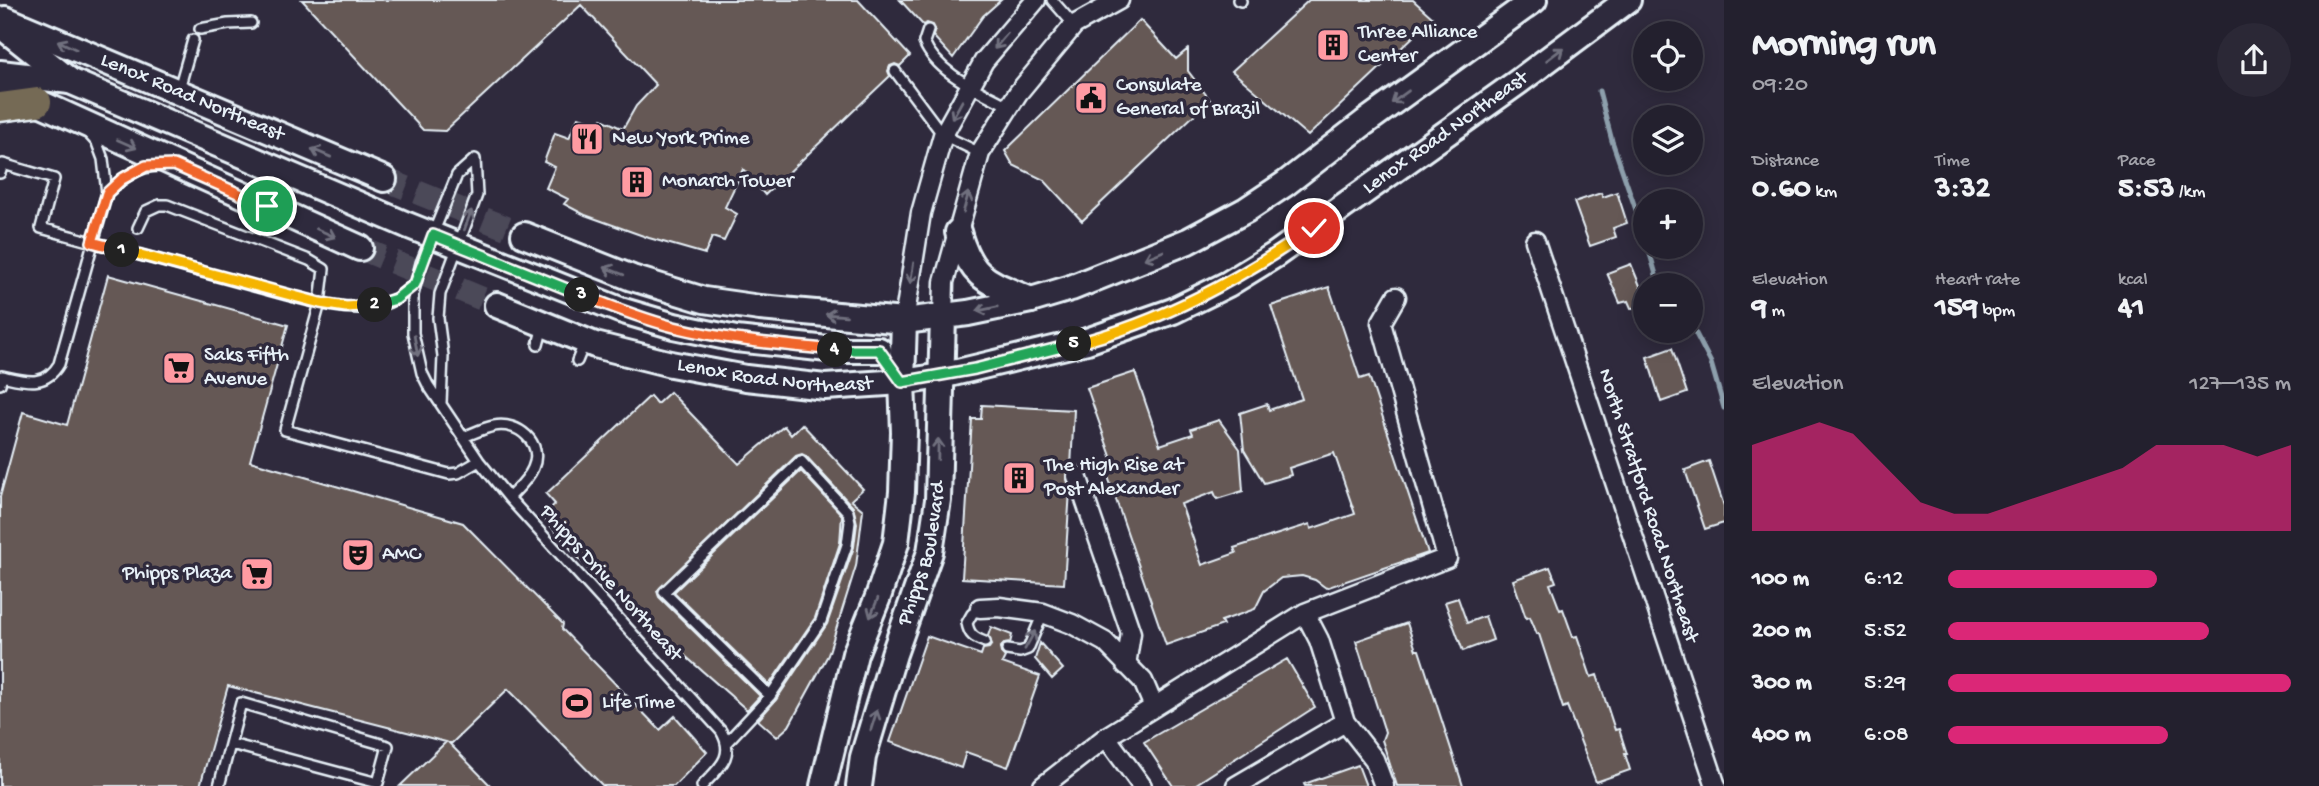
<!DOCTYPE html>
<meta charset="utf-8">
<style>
body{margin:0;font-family:"Gochi Hand",sans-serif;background:#2b2836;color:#f1f3f6;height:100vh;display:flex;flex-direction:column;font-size:26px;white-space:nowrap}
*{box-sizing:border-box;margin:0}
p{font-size:23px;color:#a3a3aa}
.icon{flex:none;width:38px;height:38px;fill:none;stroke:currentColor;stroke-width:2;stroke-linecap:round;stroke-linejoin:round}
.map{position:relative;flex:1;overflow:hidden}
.drawer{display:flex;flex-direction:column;background:#23202e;width:595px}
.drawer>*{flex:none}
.controls{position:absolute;left:1633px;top:21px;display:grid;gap:14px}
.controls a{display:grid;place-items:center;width:70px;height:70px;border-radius:50%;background:#23202e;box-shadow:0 4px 18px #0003,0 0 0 2px #403e4a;font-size:35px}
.pin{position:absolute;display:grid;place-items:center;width:60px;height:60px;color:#fff;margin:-30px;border:4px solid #fff;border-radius:50%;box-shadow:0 2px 7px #0007}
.km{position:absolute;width:35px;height:35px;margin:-18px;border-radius:50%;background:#222;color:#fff;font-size:19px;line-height:35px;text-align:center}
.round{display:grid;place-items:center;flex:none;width:74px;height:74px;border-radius:37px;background:#2b2836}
.overview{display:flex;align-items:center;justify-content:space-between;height:119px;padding:0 28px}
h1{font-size:38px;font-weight:800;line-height:52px}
.stats{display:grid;grid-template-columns:repeat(3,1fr);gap:10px;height:119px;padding:7px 28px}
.stats div{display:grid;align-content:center}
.stats b{font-size:30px;font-weight:800}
.stats small{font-size:19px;font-weight:400}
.stats p{font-size:19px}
.chart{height:196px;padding:14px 28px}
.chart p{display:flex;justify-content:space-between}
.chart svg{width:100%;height:126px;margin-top:7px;fill:#db2777;opacity:.7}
ul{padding:0 28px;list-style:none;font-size:23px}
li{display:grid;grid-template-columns:112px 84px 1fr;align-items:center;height:52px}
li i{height:18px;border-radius:9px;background:#db2777}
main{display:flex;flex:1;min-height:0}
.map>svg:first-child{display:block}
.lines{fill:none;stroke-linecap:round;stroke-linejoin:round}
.stream{stroke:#8d9fac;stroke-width:5}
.building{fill:#655854;stroke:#e8f1f8;stroke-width:2}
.secondary-tunnel{stroke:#4b4859;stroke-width:24;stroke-dasharray:24 12;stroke-linecap:butt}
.service-casing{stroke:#e8f1f8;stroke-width:14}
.minor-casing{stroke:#e8f1f8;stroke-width:23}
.secondary-casing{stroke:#e8f1f8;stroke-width:30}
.trunk-casing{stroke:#e8f1f8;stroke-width:33}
.service{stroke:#2f2a3d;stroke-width:9}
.minor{stroke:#2f2a3d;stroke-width:18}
.secondary{stroke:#2f2a3d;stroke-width:24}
.trunk{stroke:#756a55;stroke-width:28}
.oneway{stroke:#70707e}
.split-1-casing{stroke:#fff;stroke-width:14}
.split-2-casing{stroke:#fff;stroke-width:14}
.split-3-casing{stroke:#fff;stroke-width:14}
.split-4-casing{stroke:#fff;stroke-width:14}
.split-5-casing{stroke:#fff;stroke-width:14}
.split-6-casing{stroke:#fff;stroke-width:14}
.split-1{stroke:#f0652b;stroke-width:9}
.split-2{stroke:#f5b400;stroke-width:9}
.split-3{stroke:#22a559;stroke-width:9}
.split-4{stroke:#f0652b;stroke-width:9}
.split-5{stroke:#22a559;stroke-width:9}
.split-6{stroke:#f5b400;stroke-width:9}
.labels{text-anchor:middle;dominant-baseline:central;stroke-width:7;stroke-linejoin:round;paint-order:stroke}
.poi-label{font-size:21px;fill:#e8f1f8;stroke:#2f2a3d;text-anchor:start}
.street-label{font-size:21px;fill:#e8f1f8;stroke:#2f2a3d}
</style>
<main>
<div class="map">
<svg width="1724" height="786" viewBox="0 0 1724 786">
<rect width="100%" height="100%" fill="#2f2a3d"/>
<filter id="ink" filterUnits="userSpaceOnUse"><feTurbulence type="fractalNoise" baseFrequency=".0143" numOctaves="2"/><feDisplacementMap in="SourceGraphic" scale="14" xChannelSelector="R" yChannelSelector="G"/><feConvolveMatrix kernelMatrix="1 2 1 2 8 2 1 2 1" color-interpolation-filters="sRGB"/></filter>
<g filter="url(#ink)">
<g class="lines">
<!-- stream -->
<path class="stream" d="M1599,91L1612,141L1645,236
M1648,247L1659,285
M1690,329L1695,332L1711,363L1724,408"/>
</g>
<!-- building -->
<path class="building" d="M302,0H858L910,56L900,66L895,64L890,66L888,71L890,76L765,195L743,169L725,207L737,214L724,241L712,237L705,254L649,238L585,215L564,204L568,199L546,188L555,167L544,162L555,133L569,138L578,117L599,123L602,119L623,129L636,106L656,85L581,5L445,131L423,130Z
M900,0H1001L983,16L953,58L933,36L935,29L933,25L927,23L923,25Z
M1309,0H1413L1433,18L1308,136L1232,71Z
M1140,20L1176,59L1188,49V71L1210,100L1082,221L1044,180L1013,165L1005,151Z
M1617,192L1627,223L1613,228L1616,237L1590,246L1574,202L1601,193L1603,197Z
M1631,264L1643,293H1645V307L1631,308L1628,301L1620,303L1607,273Z
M108,275L288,325L250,461L463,523L563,624L562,629L660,730L675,716L707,752L674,786H603L508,689L452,743H449L491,786H400L446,742L228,686L200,786H0V497L23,412L67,425Z
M1329,287L1360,379L1369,376L1428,553L1326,588L1315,580L1302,576L1281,578L1264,591L1255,609L1221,621L1223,625L1166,645L1104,465L1113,462L1087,388L1135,372L1160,445L1193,434L1191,429L1219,420L1240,449L1243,491L1217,499L1214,492L1181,504L1202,565L1236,553L1234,548L1310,524L1311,529L1355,514L1334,453L1289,468L1291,475L1264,483L1244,450L1240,413L1267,404L1269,410L1302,399L1271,306Z
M1672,348L1687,393L1661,402L1647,357Z
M670,392L739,464L784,426L791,435L802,424L863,489L851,500L863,510L856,566L828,655L789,726L777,737L758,720L776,700L827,624L854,547L857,523L853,507L806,456L802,454L796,456L657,591L659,597L760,696L747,710L596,578L542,516L555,504L546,494L650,396L657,404Z
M982,405L1074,410L1071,467L1066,475L1070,490L1064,584L962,578L972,419H981Z
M1709,461L1724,506V523L1705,529L1685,470Z
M801,471L842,515L840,543L815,618L769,685L674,592Z
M1550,567L1556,582L1550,584L1560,610L1563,609L1573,637L1577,636L1591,677L1597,675L1615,730L1619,729L1627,754H1625L1630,770L1596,782L1567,706L1563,708L1539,634H1537L1530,617L1526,618L1513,580Z
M1458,598L1467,623L1485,616L1493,640L1463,651L1445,602Z
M1407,623L1416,650H1419L1463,786H1397L1382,740L1385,732L1356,641Z
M991,627L1012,635L1010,643L1004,644L1000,648L1001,653L1005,657L1002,663L1040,676L1008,767L966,752L961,768L890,742L927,636L981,655L983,649L989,648L992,644L988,636Z
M1040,643L1063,669L1052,679L1035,659Z
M1287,659L1315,707L1193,786H1173L1144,742Z
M1358,765L1366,786H1305L1304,784Z"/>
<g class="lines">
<!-- secondary-tunnel -->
<path class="secondary-tunnel" d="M384,179L524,235
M360,248L497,305"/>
<defs>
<path id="service" d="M1052,0L1074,25
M1238,0L1241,1
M200,29L228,24L251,23
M928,30L924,42C937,74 981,91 1010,107
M895,71L943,135L980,153
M178,92L193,40
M475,159L457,175L421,263L413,295V333L422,373L428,385L479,461L509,498L721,731C736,756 719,768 702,786
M0,173L3,164L54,179L41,228L287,295C320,303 365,318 397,298C403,294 409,288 415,284
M107,193C123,178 137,166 159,166
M138,228L146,211L159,205H167L309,260L324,269L320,303L285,430L449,474L458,473L479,461
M538,345L543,326
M577,361L584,344
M0,384L2,376C25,381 45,388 59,364L107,193L103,159L97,143L88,133
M441,403L443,356L438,318L440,294L477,195L475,159
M463,437C472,434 483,428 494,426C518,421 544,443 533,468C528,480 517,489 509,498
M980,608L972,614L967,623C969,635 974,638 985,642
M1007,650L1020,652L1028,649L1043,613
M727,742L770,696L821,621L847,545L850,522L848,512L801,461L664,592L770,696
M219,786L241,703L388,746L378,783L231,744"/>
<path id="minor" d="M1535,241L1716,786
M943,316L944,282L980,153L1018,93L1074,25L1119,0
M904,321L921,213L943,135L984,61L1036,0
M1077,476L1131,633L1126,665
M980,608L999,607L1043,613L1072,624L1105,642L1143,681L1154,707
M1305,613L1319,640L1345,722L1374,759L1384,786
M1106,737L1142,786
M1043,786L1106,737L1305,613L1447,558L1381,323L1396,297
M1236,786L1345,722"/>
<g id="secondary">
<path id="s1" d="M5,19L384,179"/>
<path d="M0,25L70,81L407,225L620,310L674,326L736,339L837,350H879"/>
<path d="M0,73L70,81"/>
<path d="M0,85L360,248"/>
<path d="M958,232C971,280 989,282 1031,300"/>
<path d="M524,235L632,278L704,300L760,308L904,321L968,313L1031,300L1071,288L1188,241L1246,210L1285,184L1364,123L1534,0"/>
<path id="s2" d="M497,305L595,345L671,364L746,378L825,387L902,382L941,376L1087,341L1173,311L1228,284L1275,255L1518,82L1628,0"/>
<path d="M823,786L855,654L878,597L896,543L902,492L904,432L902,382L904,321"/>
<path id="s3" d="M859,786L863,757L894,654L930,552L938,500L943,316"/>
</g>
<path id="trunk" d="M0,107L37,102"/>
</defs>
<!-- service casing -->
<use href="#service" class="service-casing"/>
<!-- minor casing -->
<use href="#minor" class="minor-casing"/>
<!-- secondary casing -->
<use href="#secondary" class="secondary-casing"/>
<!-- trunk casing -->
<use href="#trunk" class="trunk-casing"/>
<!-- service -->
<use href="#service" class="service"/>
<!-- minor -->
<use href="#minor" class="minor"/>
<!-- secondary -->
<use href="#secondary" class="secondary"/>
<!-- trunk -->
<use href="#trunk" class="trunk"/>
</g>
<!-- one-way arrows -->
<defs><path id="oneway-shaft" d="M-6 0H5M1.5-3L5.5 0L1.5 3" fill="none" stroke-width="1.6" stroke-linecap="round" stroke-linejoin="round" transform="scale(1.75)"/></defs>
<g class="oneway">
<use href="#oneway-shaft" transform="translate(1001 41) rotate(130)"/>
<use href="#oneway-shaft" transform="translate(67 45) rotate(-155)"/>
<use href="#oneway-shaft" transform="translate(1555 54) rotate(-37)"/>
<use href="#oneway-shaft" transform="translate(1400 97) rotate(144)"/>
<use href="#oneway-shaft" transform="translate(957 110) rotate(119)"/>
<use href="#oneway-shaft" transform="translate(127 144) rotate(24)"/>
<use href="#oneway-shaft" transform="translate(321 153) rotate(-157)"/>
<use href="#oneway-shaft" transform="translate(966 202) rotate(-75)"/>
<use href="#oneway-shaft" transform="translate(468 220) rotate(-70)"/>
<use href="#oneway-shaft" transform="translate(326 233) rotate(24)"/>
<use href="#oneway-shaft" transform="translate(1154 255) rotate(158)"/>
<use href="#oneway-shaft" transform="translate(614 271) rotate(-159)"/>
<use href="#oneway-shaft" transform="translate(912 273) rotate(99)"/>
<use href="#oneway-shaft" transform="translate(987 309) rotate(168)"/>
<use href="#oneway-shaft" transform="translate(836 315) rotate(-175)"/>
<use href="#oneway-shaft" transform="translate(416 346) rotate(80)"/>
<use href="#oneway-shaft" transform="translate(938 449) rotate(-89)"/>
<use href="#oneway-shaft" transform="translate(874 608) rotate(112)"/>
<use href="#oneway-shaft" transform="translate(1030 640) rotate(-61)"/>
<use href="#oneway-shaft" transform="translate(874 720) rotate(-72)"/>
</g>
</g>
<g class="lines" filter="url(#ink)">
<defs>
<path id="split-1" d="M122,250L92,242L107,193L122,179L146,166L174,165L267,206"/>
<path id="split-2" d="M122,250L320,303L346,307L375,305"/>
<path id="split-3" d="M375,305L396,299L415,284L433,235L582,295"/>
<path id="split-4" d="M582,295C612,307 643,319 674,327C727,340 781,345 835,350"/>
<path id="split-5" d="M835,350H879L902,382L975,369L1074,344"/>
<path id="split-6" d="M1074,344C1163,322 1239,279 1314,228"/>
</defs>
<!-- split-1 casing -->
<use href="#split-1" class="split-1-casing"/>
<!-- split-2 casing -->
<use href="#split-2" class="split-2-casing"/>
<!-- split-3 casing -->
<use href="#split-3" class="split-3-casing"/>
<!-- split-4 casing -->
<use href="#split-4" class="split-4-casing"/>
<!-- split-5 casing -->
<use href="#split-5" class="split-5-casing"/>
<!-- split-6 casing -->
<use href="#split-6" class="split-6-casing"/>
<!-- split-1 -->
<use href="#split-1" class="split-1"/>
<!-- split-2 -->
<use href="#split-2" class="split-2"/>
<!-- split-3 -->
<use href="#split-3" class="split-3"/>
<!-- split-4 -->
<use href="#split-4" class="split-4"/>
<!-- split-5 -->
<use href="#split-5" class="split-5"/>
<!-- split-6 -->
<use href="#split-6" class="split-6"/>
</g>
<!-- icons -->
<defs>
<symbol id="building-square" viewBox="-11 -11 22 22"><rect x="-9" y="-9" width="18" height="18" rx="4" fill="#ff9aa2" stroke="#2f2a3d"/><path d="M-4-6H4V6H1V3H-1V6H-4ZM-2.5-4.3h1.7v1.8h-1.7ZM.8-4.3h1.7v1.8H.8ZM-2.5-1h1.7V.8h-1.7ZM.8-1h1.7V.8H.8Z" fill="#111"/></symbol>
<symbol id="civic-square" viewBox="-11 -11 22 22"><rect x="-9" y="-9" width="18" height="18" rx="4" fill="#ff9aa2" stroke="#2f2a3d"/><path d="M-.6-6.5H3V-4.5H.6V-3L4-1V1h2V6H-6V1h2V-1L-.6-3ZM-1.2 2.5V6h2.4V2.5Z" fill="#111"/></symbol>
<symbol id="restaurant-square" viewBox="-11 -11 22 22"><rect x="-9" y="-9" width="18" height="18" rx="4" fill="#ff9aa2" stroke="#2f2a3d"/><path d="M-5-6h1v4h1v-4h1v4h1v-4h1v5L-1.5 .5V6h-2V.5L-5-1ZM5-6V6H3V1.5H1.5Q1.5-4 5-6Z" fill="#111"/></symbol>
<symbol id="supermarket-square" viewBox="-11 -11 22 22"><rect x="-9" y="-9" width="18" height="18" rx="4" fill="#ff9aa2" stroke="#2f2a3d"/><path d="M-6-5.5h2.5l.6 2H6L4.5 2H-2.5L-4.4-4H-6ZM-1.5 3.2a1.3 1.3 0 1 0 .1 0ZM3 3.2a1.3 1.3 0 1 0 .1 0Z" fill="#111"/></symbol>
<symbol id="theatre-square" viewBox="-11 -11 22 22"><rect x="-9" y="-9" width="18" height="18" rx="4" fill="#ff9aa2" stroke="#2f2a3d"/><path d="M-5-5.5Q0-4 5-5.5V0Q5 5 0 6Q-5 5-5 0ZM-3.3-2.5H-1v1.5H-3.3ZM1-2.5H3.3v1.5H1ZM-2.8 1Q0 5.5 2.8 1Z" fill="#111"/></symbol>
<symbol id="stadium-square" viewBox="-11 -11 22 22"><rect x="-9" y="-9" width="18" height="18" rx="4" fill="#ff9aa2" stroke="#2f2a3d"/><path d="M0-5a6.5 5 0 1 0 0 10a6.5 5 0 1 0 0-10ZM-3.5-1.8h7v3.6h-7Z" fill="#111"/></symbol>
</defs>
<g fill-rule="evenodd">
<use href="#building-square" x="1314" y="26" width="38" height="38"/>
<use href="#civic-square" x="1072" y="79" width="38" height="38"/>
<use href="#restaurant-square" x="568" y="120" width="38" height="38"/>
<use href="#building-square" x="618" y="163" width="38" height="38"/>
<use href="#supermarket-square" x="160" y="349" width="38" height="38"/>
<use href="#building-square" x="1000" y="459" width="38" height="38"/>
<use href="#theatre-square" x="339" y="536" width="38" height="38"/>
<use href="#supermarket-square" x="238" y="555" width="38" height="38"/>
<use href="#stadium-square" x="558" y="684" width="38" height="38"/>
</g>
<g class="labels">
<!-- poi labels -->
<g class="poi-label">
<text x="1358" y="33">Three Alliance<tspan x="1358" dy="24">Center</tspan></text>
<text x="1116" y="86">Consulate<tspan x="1116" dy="24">General of Brazil</tspan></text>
<text x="612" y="139">New York Prime</text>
<text x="662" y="182">Monarch Tower</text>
<text x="204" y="356">Saks Fifth<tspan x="204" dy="24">Avenue</tspan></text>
<text x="1044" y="466">The High Rise at<tspan x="1044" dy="24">Post Alexander</tspan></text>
<text x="382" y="555">AMC</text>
<text x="232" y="574" text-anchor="end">Phipps Plaza</text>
<text x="602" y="703">Life Time</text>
</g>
<!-- street labels -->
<g class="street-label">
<text stroke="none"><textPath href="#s1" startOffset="203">Lenox Road Northeast</textPath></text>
<text stroke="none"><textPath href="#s2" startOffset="1024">Lenox Road Northeast</textPath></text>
<text stroke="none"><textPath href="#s2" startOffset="289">Lenox Road Northeast</textPath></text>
<text transform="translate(1647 506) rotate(72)">North Stratford Road Northeast</text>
<text stroke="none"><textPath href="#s3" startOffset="242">Phipps Boulevard</textPath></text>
<text transform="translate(610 584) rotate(48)">Phipps Drive Northeast</text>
</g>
</g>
</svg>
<div class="controls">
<a><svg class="icon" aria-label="locate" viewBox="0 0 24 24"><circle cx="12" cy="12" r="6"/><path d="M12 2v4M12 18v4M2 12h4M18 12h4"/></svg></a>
<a><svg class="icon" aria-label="layers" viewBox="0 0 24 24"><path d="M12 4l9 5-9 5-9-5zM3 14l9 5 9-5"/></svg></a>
<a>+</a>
<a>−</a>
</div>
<div class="pin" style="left:267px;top:206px;background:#1e9e55"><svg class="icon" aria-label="arrive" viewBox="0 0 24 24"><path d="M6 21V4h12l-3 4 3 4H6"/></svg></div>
<div class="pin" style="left:1314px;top:228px;background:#d93025"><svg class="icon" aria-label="check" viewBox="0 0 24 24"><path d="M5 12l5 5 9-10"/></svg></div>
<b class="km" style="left:122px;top:250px">1</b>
<b class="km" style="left:375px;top:305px">2</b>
<b class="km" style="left:582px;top:295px">3</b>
<b class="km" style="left:835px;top:350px">4</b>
<b class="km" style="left:1074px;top:344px">5</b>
</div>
<section class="drawer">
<div class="overview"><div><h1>Morning run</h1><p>09:20</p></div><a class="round"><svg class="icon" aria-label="share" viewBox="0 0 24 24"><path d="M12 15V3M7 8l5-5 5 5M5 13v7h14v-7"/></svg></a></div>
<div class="stats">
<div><p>Distance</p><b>0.60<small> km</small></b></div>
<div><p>Time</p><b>3:32</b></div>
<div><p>Pace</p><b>5:53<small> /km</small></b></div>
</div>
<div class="stats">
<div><p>Elevation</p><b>9<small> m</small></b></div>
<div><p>Heart rate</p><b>159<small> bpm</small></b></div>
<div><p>kcal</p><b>41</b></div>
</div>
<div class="chart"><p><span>Elevation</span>127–135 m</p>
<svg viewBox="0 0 160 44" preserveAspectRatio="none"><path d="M0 44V14L10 10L20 6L30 10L40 22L50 34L60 38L70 38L80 34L90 30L100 26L110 22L120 14L130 14L140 14L150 18L160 14V44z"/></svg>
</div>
<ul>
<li><b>100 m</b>6:12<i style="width:61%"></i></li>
<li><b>200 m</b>5:52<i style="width:76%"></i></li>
<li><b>300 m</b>5:29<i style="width:100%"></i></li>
<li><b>400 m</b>6:08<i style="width:64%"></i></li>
</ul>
</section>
</main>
